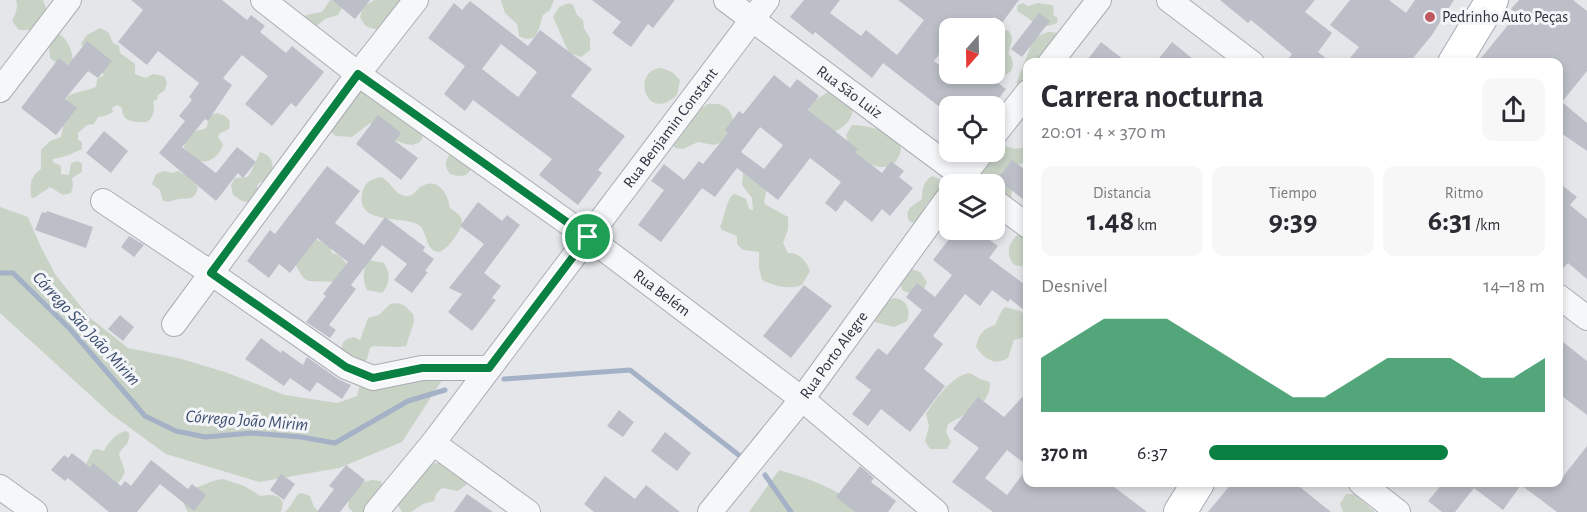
<!DOCTYPE html>
<html lang="es">
<meta charset="utf-8">
<style>
body{margin:0;font-family:"Alegreya Sans",sans-serif;background:#f7f7f7;color:#2b2b33;height:100vh;display:flex;flex-direction:column;font-size:22px;white-space:nowrap}
*{box-sizing:border-box;margin:0}
p{font-size:20px;color:#7c7c81}
.icon{flex:none;width:33px;height:33px;fill:none;stroke:currentColor;stroke-width:2;stroke-linecap:round;stroke-linejoin:round}
.map{position:relative;flex:1;overflow:hidden}
.drawer{position:absolute;left:1023px;top:58px;width:540px;height:429px;display:flex;flex-direction:column;background:#fff;border-radius:12px;box-shadow:0 3px 9px #0003}
.drawer>*{flex:none}
.needle{width:39px;rotate:200deg}
.controls{position:absolute;left:939px;top:18px;display:grid;gap:12px}
.controls a{display:grid;place-items:center;width:66px;height:66px;border-radius:12px;background:#fff;box-shadow:0 3px 9px #0003;font-size:30px}
.pin{position:absolute;display:grid;place-items:center;width:51px;height:51px;color:#fff;margin:-26px;border:3px solid #fff;border-radius:50%;box-shadow:0 2px 6px #0007}
.round{display:grid;place-items:center;flex:none;width:63px;height:63px;border-radius:12px;background:#f7f7f7}
.headline{display:flex;align-items:center;justify-content:space-between;height:102px;padding:0 18px}
h1{font-size:33px;font-weight:700;line-height:45px}
.figures{display:grid;grid-template-columns:repeat(3,1fr);gap:9px;height:102px;padding:6px 18px}
.figures div{display:grid;align-content:center;border-radius:12px;background:#f7f7f7;text-align:center}
.figures b{font-size:30px;font-weight:700}
.figures small{font-size:16px;font-weight:400}
.figures p{font-size:16px}
.chart{height:168px;padding:12px 18px}
.chart p{display:flex;justify-content:space-between}
.chart svg{width:100%;height:108px;margin-top:6px;fill:#0b8043;opacity:.7}
ul{padding:0 18px;list-style:none;font-size:20px}
li{display:grid;grid-template-columns:96px 72px 1fr;align-items:center;height:45px}
li i{height:15px;border-radius:8px;background:#0b8043}
.map>svg:first-child{display:block}
.green{fill:#c8d3c6}
.lines{fill:none;stroke-linecap:round;stroke-linejoin:round}
.stream{stroke:#a4b1c6;stroke-width:5}
.building{fill:#bcbfc7;fill-rule:evenodd}
.minor-casing{stroke:#aaadb4;stroke-width:26}
.major-casing{stroke:#a5aab5;stroke-width:34}
.minor{stroke:#f6f7f9;stroke-width:24}
.major{stroke:#fff;stroke-width:32}
.route-casing{stroke:#fff;stroke-width:12}
.route{stroke:#0b8043;stroke-width:8}
.poi-dot{fill:#c0595f;stroke:#f4f5f8;stroke-width:2}
.labels{text-anchor:middle;dominant-baseline:central;stroke-width:6;stroke-linejoin:round;paint-order:stroke}
.poi-label{font-size:16px;fill:#2e3341;stroke:#f4f5f8;text-anchor:start}
.street-label{font-size:16px;fill:#2e3341;stroke:#f4f5f8}
.water-label{font-size:18px;font-style:italic;fill:#3c4f70;stroke:#f4f5f8}
</style>
<div class="map">
<svg width="1587" height="512" viewBox="0 0 1587 512">
<rect width="100%" height="100%" fill="#e4e6ea"/>
<!-- green -->
<path class="green" d="M16,0H43L47,12L31,30H19L12,21C15,15 19,6 16,0Z
M330,0H341L342,8L338,15L325,19L314,28L303,20L306,15L322,12Z
M375,0H405L395,6L380,29C368,29 365,27 360,17L363,6Z
M501,0H554L550,10L543,15C539,27 538,46 519,36L517,24L505,13Z
M569,3L573,5L577,15L583,20L584,28L590,38V50L581,57L569,53L553,17L559,7Z
M1023,3L1028,6L1038,3L1052,5L1054,9L1053,15L1058,18L1057,23C1035,32 1036,21 1017,11L1018,5Z
M100,28L108,32L113,43L119,46L120,53L135,64V74L146,78L153,74L164,76L167,82L165,90L158,95L157,100L153,101C155,108 154,117 147,122C135,122 122,123 122,108L117,105L112,108L113,112L105,116L98,117L94,124L87,125L78,133V140L82,142V149C74,153 62,158 53,159V162L61,166V174L69,175L71,163L78,161L82,164V172L72,178L73,185L71,193L63,195L50,187L34,198L31,197C30,184 30,177 41,169V150L50,141L61,137L63,127L61,123L67,97C73,92 87,91 96,87L97,79L104,75L86,55L81,43L87,35Z
M1005,30L1009,31L1012,37C1012,43 1010,46 1009,51C1008,58 1011,54 1012,60C1016,76 1000,77 989,74H994C994,58 991,40 1005,30Z
M1048,32L1060,33L1072,52L1067,63H1028L1027,88L1017,86V82L1032,43L1038,36Z
M55,33C66,35 72,49 73,60L67,65L58,64L50,58L49,45Z
M661,68L672,72L680,80L677,95C645,125 631,69 661,68Z
M363,89L424,128C424,163 382,134 370,123L352,137L336,136L330,131L350,96Z
M829,91L853,108C852,125 837,131 823,137L807,114L813,102Z
M708,104C724,102 732,109 734,124L725,141L714,145L698,142L683,149L675,148L671,143L695,113Z
M217,113L225,116L230,121L229,129L219,134L218,137L223,144C221,155 207,167 196,159C191,156 189,151 184,148L185,140L193,131C209,129 206,130 209,116Z
M852,125C870,126 895,130 901,149C895,184 851,162 846,135Z
M1004,146L1015,149L1027,147V161C1018,167 1010,163 1001,173V177L1012,188L1011,199L995,209L994,184H974C980,169 991,165 998,150Z
M260,152C278,156 276,178 259,183L257,186L260,194L249,203L242,201L233,195L231,185L235,178L247,177L250,174Z
M451,152L473,162C470,177 463,178 450,174C444,165 445,161 451,152Z
M164,171L172,173L178,171L187,176L198,187C195,200 190,198 179,199C172,200 170,203 163,201L160,190L152,184L156,174Z
M743,173L767,187L764,202L766,205L788,217V229L783,243L788,253C799,252 807,262 810,271L802,285C789,290 774,286 762,280L759,268V252L743,250L737,244V236L722,230L720,227C725,216 725,205 732,195L735,194L746,199L749,209L753,210L752,198L742,185Z
M933,176L940,180L943,187L925,206V210L916,224L909,221C904,208 913,206 922,199C922,190 923,180 933,176Z
M381,177C391,181 394,195 406,196C414,197 416,189 422,186C438,177 448,194 450,208C455,212 461,214 462,221C463,229 446,252 438,252C426,251 427,232 420,226C407,214 352,228 363,190C366,181 372,179 381,177Z
M0,207L28,217L40,245L55,274L89,317L128,348L178,358L225,372L285,395L337,403L357,396L360,384L446,374L402,442L339,468L259,482L166,454L111,414L0,313Z
M317,233V240L330,246L332,253L339,255L347,264L337,282L308,281C302,278 295,265 293,258Z
M1019,234L1027,235V267L1014,265C1005,254 1008,242 1019,234Z
M368,260L384,263C391,274 390,284 382,293L367,290C362,280 363,269 368,260Z
M909,268L920,272L927,282L924,289L910,293L903,291L900,285Z
M895,298C907,300 911,309 907,321L894,327L875,322C876,311 884,300 895,298Z
M398,303L405,306L413,314L414,322L406,346L399,347L373,346L370,348L367,359L362,366L342,350C341,341 346,339 354,337L360,340L368,318L379,315L390,304Z
M1005,307L1020,311L1026,316L1027,336L1014,340L1008,358C995,366 984,359 976,347C979,335 982,329 995,325L1002,310Z
M970,373L980,379L990,382C991,407 965,413 948,424L946,432L951,442L947,449H930L925,441L929,426L926,414C935,400 952,375 970,373Z
M126,431L129,433C131,443 124,446 119,453C122,469 131,470 116,485L86,464L93,450L97,449L104,451C108,443 116,433 126,431Z
M433,463H441L471,481L458,491L442,488L436,494L434,501L423,504L411,512H402L396,502L421,466Z
M779,470C809,479 840,488 861,512H749Z
M223,479L244,486L261,496C269,494 278,494 283,502L281,512H188C181,502 184,497 191,488C201,488 210,480 223,479Z
M372,480L381,481L383,489L369,512H353L348,507L349,499L360,483Z
M302,493L310,496L314,507L319,512H285L289,508L298,494Z
M1346,494H1354L1375,512H1343L1340,504Z"/>
<g class="lines">
<!-- stream -->
<path class="stream" d="M0,273H13L70,329L145,416L176,431L205,437L252,433L301,437L335,443L408,401L445,390
M504,379L630,370L740,456
M765,475L791,512"/>
</g>
<!-- building -->
<path class="building" d="M131,0H222L247,20L251,15L265,26L260,32L286,53L292,46L324,72L296,107L291,103L272,126L245,104L268,76L242,55L223,78L232,85L208,121L205,119L182,147L216,173L237,147L256,162L243,178L238,173L216,201L159,153L185,121L179,116L192,100L189,97L199,83L158,51L147,65L118,42L143,10Z
M332,0H370L355,19Z
M592,0H675L653,28L648,24L631,47L612,33L621,22Z
M804,0H840L830,13L861,36L866,30L897,55L924,20L898,0H1019L1002,23L994,17L984,28H978L966,19L959,28H950V40L934,61L950,74H986L1006,89L993,106H950V115L883,63L872,78L815,32L813,35L790,17Z
M1220,0H1315L1305,12L1332,33L1318,52L1332,63H1285L1292,54L1251,20L1248,23Z
M1350,0H1389L1406,13L1415,0H1454L1432,35L1409,63H1346L1359,47L1330,25Z
M1519,0H1573L1587,11V71L1562,102L1587,123V151L1558,131V63H1477L1517,14L1511,9Z
M470,1L528,46L540,30L592,69L571,96L625,136L598,170L602,173L578,205L539,175L552,159L473,100L465,111L444,94L465,66L428,38L454,3L462,10ZM501,44L537,72L518,97L482,69Z
M1039,13L1050,21L1022,57L1011,49Z
M87,41L112,61L98,78L88,71L65,99L77,108L56,135L21,108L59,58L68,65Z
M1101,42L1128,63H1085Z
M1172,42L1198,63H1155Z
M774,75L790,88L797,79L819,96L808,110L858,149L855,152L882,173L891,161L904,171L899,177L913,188L890,216L882,209L872,222L845,200L836,212L825,203L841,182L810,158L778,200L737,168L715,197L702,188L661,242L638,225L664,190L651,181L664,164L684,180L699,161L703,164L728,133L725,130L739,111L743,114ZM760,127L783,145L764,169L741,152Z
M378,115L401,133L395,141L418,158L401,180L356,144Z
M104,131L128,151L111,173L86,153Z
M1012,160L1028,172V203L997,179Z
M327,166L360,191L335,223L364,245L385,217L425,247L423,251L434,259L425,271L428,272L412,293L394,280L407,264L382,245L351,285L356,289L329,325L336,330L330,338L306,322L326,296L323,294L348,262L317,238L290,273L279,264L269,278L247,261L270,230L275,234Z
M1558,182L1577,197L1570,205L1587,219V279L1568,263L1558,274Z
M478,202L502,221L507,215L520,225L484,273L501,286L492,298L496,300L472,331L448,312L462,294L449,288L484,244L460,226Z
M47,211L93,227L86,248L35,230L42,212L46,213Z
M956,230H976L998,246L989,258L1028,287V313L1010,299L1008,302L992,290L980,306L965,294L933,336L943,344L924,369L945,386L910,432L881,409L868,426L852,414L871,390L855,378L878,348L887,355L922,310L906,297L917,283L935,297L952,275L933,260Z
M129,236L144,245L134,257L121,247Z
M804,285L832,306L791,358L763,336Z
M120,315L134,327L123,341L108,329Z
M261,338L281,353L282,350L303,365L307,357L338,379L351,385L342,399L317,382L310,392L290,378L284,386L245,359Z
M1558,338L1587,361V415L1558,393Z
M1028,391V466L1007,450L985,478L1007,495L1028,467V483H1109L1147,512H993L952,482L979,448L953,429L978,397L1004,417Z
M619,410L634,422L623,437L607,426Z
M665,432L691,453L677,471L651,451Z
M1587,446V512H1557L1521,485L1503,510L1474,488L1455,512H1442L1428,501L1443,483H1558Z
M72,453L90,467L93,463L121,486L125,481L131,486L151,460L188,489L192,484L206,495L194,511L160,484L137,512H109L68,478L65,481L51,470L64,455L68,458Z
M346,465L365,480L340,512H317L334,489L329,486Z
M860,466L874,478L871,482L896,501L888,512H855L836,497Z
M281,474L295,484L284,500L270,490Z
M605,476L635,499L646,485L680,512H594L584,504Z
M1232,483H1295L1331,512H1208Z
M467,494L493,512H454Z"/>
<g class="lines">
<defs>
<g id="minor">
<path id="s1" d="M263,0L358,74L588,237L802,399L936,512"/>
<path id="s2" d="M726,0L973,184"/>
<path d="M1169,0L1252,63"/>
<path d="M1050,63L1099,0"/>
<path d="M0,90L69,0"/>
<path d="M994,135L1028,92"/>
<path d="M957,184L982,152"/>
<path d="M103,201L211,273L346,367L373,378L422,368H489"/>
<path d="M994,201L1028,226"/>
<path d="M1558,296L1587,318"/>
<path d="M174,324L358,74L416,0"/>
<path d="M433,443L528,512"/>
<path d="M1361,483L1398,512"/>
<path d="M0,487L35,512"/>
<path id="s3" d="M376,512L433,443L767,0"/>
<path id="s4" d="M710,512L802,399L950,195"/>
</g>
<path id="major" d="M1454,63L1492,0
M1180,512L1198,483"/>
</defs>
<!-- minor casing -->
<use href="#minor" class="minor-casing"/>
<!-- major casing -->
<use href="#major" class="major-casing"/>
<!-- minor -->
<use href="#minor" class="minor"/>
<!-- major -->
<use href="#major" class="major"/>
</g>
<g class="lines">
<defs>
<path id="route" d="M358,74L588,237L489,368H422L373,378L346,367L211,273Z"/>
</defs>
<!-- route casing -->
<use href="#route" class="route-casing"/>
<!-- route -->
<use href="#route" class="route"/>
</g>
<!-- markers -->
<circle class="poi-dot" cx="1430" cy="17" r="6"/>
<g class="labels">
<!-- poi labels -->
<g class="poi-label">
<text x="1442" y="17">Pedrinho Auto Peças</text>
</g>
<!-- street labels -->
<g class="street-label">
<text stroke="none"><textPath href="#s2" startOffset="154">Rua São Luiz</textPath></text>
<text stroke="none"><textPath href="#s3" startOffset="484">Rua Benjamin Constant</textPath></text>
<text stroke="none"><textPath href="#s1" startOffset="495">Rua Belém</textPath></text>
<text stroke="none"><textPath href="#s4" startOffset="200">Rua Porto Alegre</textPath></text>
</g>
<!-- water labels -->
<g class="water-label">
<text transform="translate(86 329) rotate(47)">Córrego São João Mirim</text>
<text transform="translate(247 421) rotate(4)">Córrego João Mirim</text>
</g>
</g>
</svg>
<div class="controls">
<a><svg class="needle" viewBox="-14 -14 28 28"><path d="M0-13l5 13h-10z" fill="#e53935"/><path d="M0 13l5-13h-10z" fill="#7c7c81"/></svg></a>
<a><svg class="icon" aria-label="locate" viewBox="0 0 24 24"><circle cx="12" cy="12" r="6"/><path d="M12 2v4M12 18v4M2 12h4M18 12h4"/></svg></a>
<a><svg class="icon" aria-label="layers" viewBox="0 0 24 24"><path d="M12 4l9 5-9 5-9-5zM3 14l9 5 9-5"/></svg></a>
</div>
<div class="pin" style="left:588px;top:237px;background:#1e9e55"><svg class="icon" aria-label="arrive" viewBox="0 0 24 24"><path d="M6 21V4h12l-3 4 3 4H6"/></svg></div>
<section class="drawer">
<div class="headline"><div><h1>Carrera nocturna</h1><p>20:01 · 4 × 370 m</p></div><a class="round"><svg class="icon" aria-label="share" viewBox="0 0 24 24"><path d="M12 15V3M7 8l5-5 5 5M5 13v7h14v-7"/></svg></a></div>
<div class="figures">
<div><p>Distancia</p><b>1.48<small> km</small></b></div>
<div><p>Tiempo</p><b>9:39</b></div>
<div><p>Ritmo</p><b>6:31<small> /km</small></b></div>
</div>
<div class="chart"><p><span>Desnivel</span>14–18 m</p>
<svg viewBox="0 0 160 44" preserveAspectRatio="none"><path d="M0 44V22L10 14L20 6L30 6L40 6L50 14L60 22L70 30L80 38L90 38L100 30L110 22L120 22L130 22L140 30L150 30L160 22V44z"/></svg>
</div>
<ul>
<li><b>370 m</b>6:37<i style="width:71%"></i></li>
</ul>
</section>
</div>
